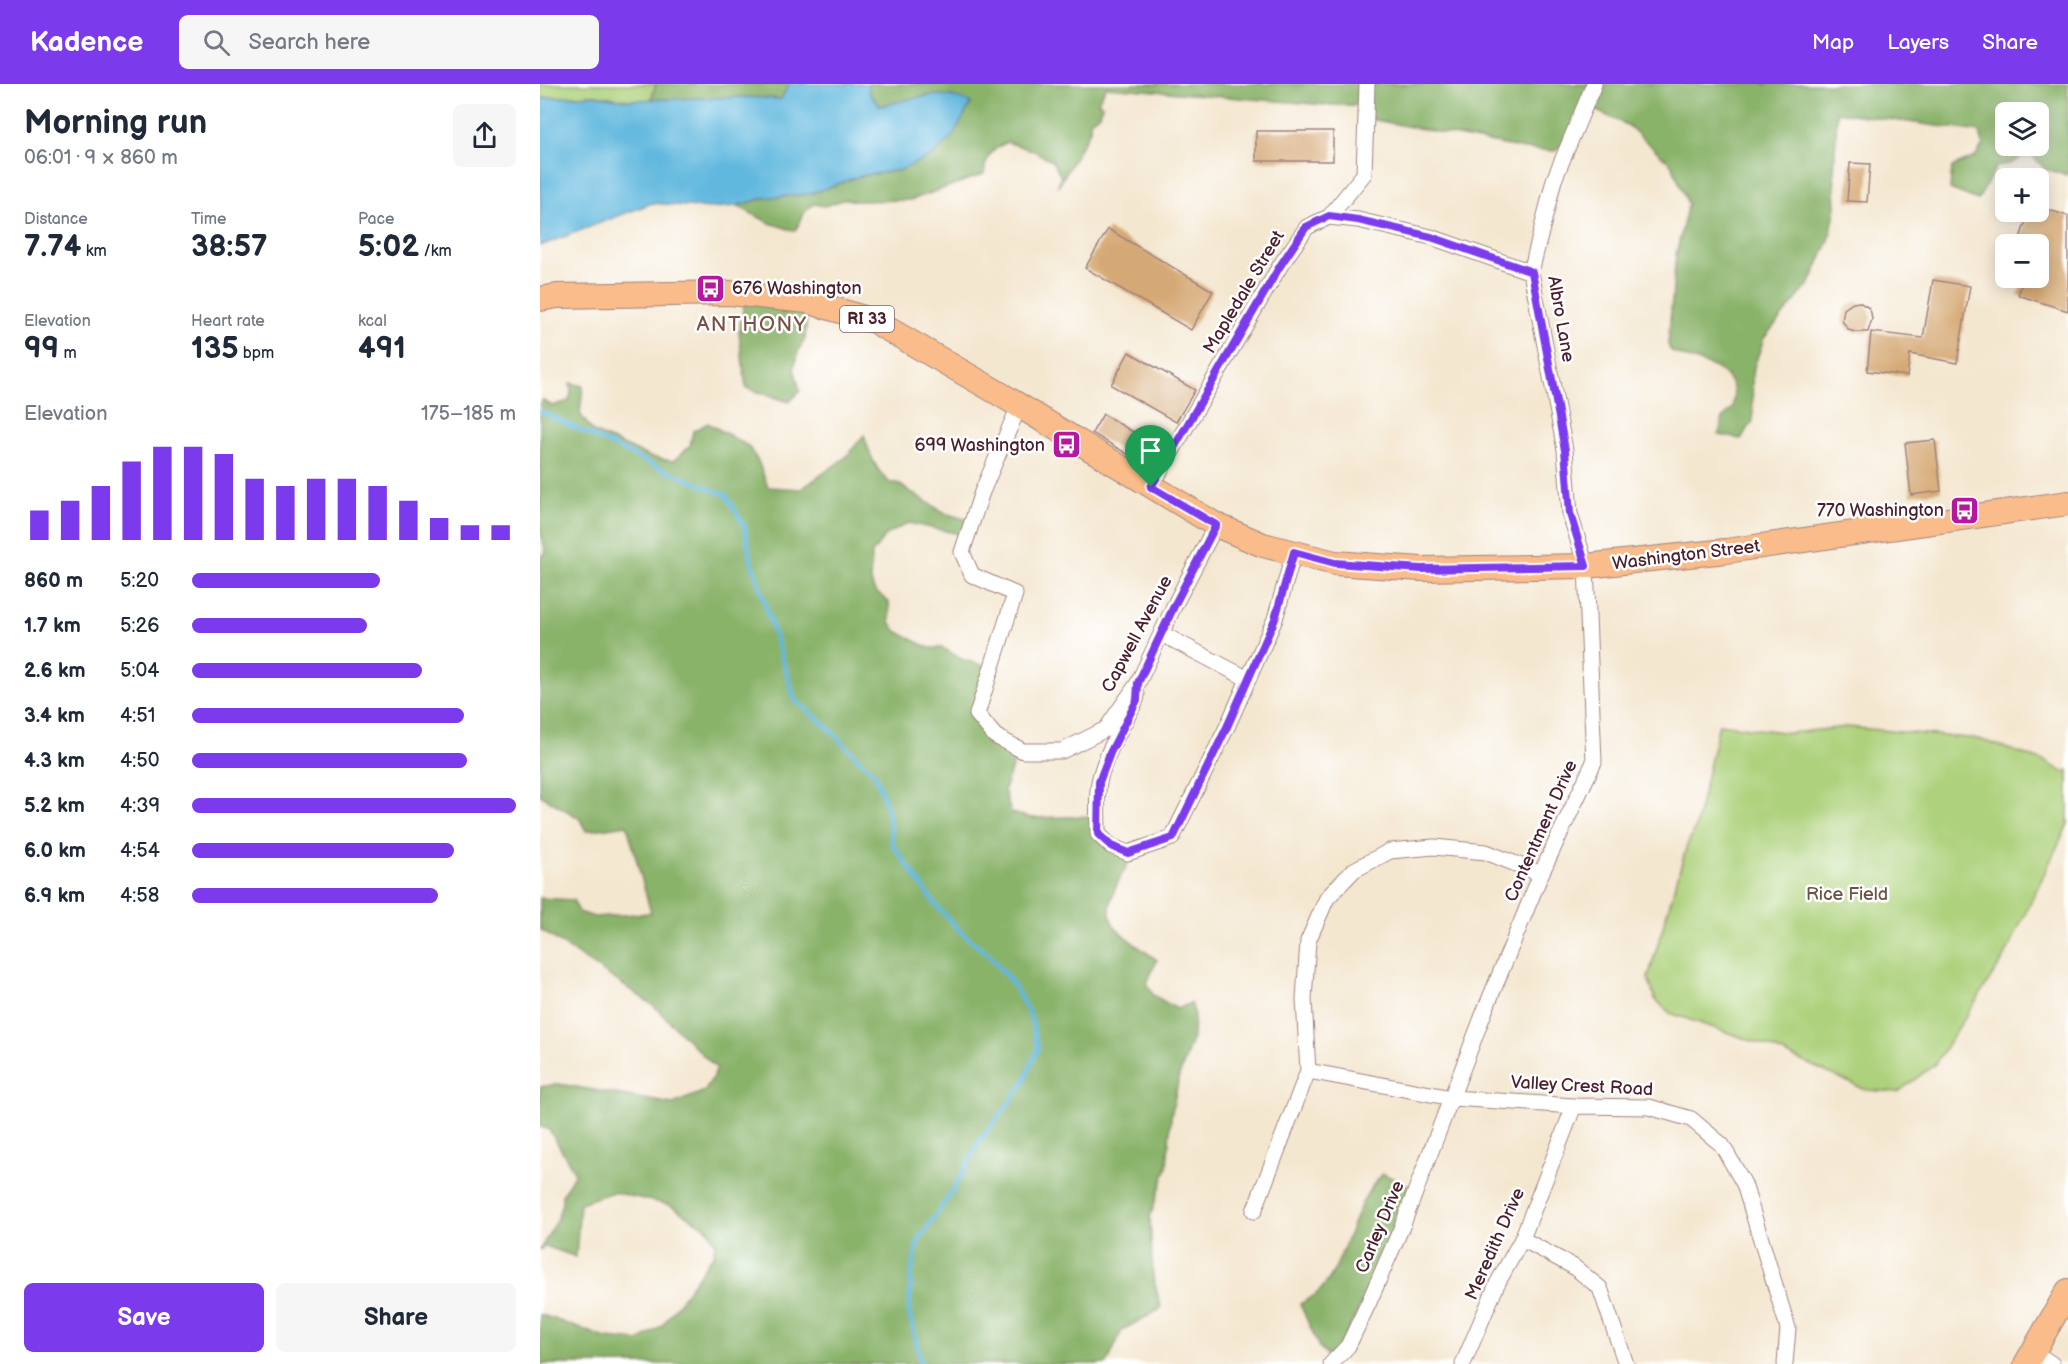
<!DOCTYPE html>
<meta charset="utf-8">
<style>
body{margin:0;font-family:"Balsamiq Sans",sans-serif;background:#f6f6f7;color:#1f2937;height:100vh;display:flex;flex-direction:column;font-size:22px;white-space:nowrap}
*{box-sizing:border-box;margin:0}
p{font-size:20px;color:#747a83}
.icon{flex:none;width:33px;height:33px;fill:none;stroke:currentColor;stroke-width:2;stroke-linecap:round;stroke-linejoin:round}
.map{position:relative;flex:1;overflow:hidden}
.panel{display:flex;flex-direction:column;background:#fff;width:540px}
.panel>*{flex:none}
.controls{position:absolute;left:1455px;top:18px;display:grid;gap:12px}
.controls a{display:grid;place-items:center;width:54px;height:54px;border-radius:9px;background:#fff;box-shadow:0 3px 15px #0003;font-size:30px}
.pin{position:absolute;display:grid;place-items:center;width:51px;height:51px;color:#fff;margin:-62px -26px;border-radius:50% 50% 50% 0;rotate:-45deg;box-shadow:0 0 6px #0007}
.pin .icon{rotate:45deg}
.round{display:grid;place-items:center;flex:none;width:63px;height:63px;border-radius:9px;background:#f6f6f7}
.head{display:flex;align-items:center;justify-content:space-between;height:102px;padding:0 24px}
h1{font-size:33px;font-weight:700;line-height:45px}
.stats{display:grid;grid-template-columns:repeat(3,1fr);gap:9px;height:102px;padding:6px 24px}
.stats div{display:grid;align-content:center}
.stats b{font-size:30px;font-weight:700}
.stats small{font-size:16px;font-weight:400}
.stats p{font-size:16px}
.chart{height:168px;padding:12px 24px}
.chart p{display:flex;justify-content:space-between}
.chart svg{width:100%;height:108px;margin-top:6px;stroke:#7c3aed;stroke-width:6}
.cta{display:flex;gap:12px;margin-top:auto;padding:12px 24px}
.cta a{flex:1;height:69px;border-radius:9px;background:#7c3aed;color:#fff;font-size:24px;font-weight:700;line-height:69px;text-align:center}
.cta a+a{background:#f6f6f7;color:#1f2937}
ul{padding:0 24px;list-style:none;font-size:20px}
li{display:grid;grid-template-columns:96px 72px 1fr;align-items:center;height:45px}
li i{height:15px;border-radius:8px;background:#7c3aed}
header{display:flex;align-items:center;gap:36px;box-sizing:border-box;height:84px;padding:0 30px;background:#7c3aed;color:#fff}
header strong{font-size:28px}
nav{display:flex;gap:33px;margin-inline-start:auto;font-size:21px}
.search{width:420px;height:54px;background:#f6f6f7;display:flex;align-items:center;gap:15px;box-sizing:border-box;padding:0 21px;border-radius:9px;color:#747a83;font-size:22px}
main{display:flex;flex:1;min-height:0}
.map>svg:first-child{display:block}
.green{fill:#add17b;stroke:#7c7853;stroke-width:1.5}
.forest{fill:#8ab36b;stroke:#6a694b;stroke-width:1.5;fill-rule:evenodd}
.water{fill:#61b8de;stroke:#566c84;stroke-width:1.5}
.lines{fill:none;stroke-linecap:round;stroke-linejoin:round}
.stream{stroke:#61b8de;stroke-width:4.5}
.building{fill:#d5a974}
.street-casing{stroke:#9f837e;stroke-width:17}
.primary-casing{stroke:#9f837e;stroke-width:26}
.street{stroke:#fff;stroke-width:15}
.primary{stroke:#f9bc8a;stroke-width:24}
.route-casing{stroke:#fff;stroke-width:12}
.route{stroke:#7c3aed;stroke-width:8}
.labels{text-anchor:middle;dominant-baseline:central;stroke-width:5;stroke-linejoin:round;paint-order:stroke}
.shield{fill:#fff;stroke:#80626b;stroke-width:1.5}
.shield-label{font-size:16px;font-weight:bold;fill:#4a1f2b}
.poi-label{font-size:18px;fill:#4a1f2b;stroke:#fff;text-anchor:end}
.street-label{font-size:18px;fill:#4a1f2b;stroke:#fff}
.park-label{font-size:18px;fill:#685443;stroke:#fff}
.quarter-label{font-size:21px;letter-spacing:1.5px;fill:#7b4f45;stroke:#fff}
</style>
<header>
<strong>Kadence</strong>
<div class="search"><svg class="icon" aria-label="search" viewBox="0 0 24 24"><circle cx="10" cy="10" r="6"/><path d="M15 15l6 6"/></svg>Search here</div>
<nav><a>Map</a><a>Layers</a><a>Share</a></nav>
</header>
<main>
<section class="panel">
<div class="head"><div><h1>Morning run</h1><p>06:01 · 9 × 860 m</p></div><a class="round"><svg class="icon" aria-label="share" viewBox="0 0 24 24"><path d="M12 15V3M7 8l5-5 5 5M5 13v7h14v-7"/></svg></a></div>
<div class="stats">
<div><p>Distance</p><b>7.74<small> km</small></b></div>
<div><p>Time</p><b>38:57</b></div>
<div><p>Pace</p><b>5:02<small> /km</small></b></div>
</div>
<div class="stats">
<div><p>Elevation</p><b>99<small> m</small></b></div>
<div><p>Heart rate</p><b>135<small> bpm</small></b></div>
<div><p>kcal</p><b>491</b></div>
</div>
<div class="chart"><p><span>Elevation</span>175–185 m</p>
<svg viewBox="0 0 160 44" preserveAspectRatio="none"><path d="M5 44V32M15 44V28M25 44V22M35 44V12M45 44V6M55 44V6M65 44V9M75 44V19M85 44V22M95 44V19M105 44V19M115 44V22M125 44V28M135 44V35M145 44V38M155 44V38"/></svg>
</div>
<ul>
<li><b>860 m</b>5:20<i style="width:58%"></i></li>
<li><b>1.7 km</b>5:26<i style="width:54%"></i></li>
<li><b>2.6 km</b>5:04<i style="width:71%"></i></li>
<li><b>3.4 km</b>4:51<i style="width:84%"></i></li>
<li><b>4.3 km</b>4:50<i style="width:85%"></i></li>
<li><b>5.2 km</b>4:39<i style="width:100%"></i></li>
<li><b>6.0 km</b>4:54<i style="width:81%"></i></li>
<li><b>6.9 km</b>4:58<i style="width:76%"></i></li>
</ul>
<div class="cta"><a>Save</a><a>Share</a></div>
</section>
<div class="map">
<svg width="1528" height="1280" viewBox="0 0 1528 1280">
<rect width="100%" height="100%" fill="#fff"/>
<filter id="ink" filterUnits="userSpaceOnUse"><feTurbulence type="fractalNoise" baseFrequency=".0167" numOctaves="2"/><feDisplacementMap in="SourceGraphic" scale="12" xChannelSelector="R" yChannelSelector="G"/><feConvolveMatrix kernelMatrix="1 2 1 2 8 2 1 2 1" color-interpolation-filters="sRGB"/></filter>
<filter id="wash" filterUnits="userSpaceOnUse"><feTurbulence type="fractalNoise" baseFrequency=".008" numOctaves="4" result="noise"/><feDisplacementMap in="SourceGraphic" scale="24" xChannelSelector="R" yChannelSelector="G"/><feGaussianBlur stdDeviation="1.35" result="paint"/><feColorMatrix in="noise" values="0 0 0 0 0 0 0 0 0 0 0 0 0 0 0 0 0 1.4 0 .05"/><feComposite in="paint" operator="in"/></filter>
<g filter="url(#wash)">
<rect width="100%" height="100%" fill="#f4e7d0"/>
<!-- green -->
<path class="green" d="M0,0H116L111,16H87L55,11L0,14Z
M1179,640L1250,649L1307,643L1439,655L1504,677L1523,688L1528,686V740L1464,874L1394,981L1358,1008L1326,1006L1230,963L1130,929L1115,915L1108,894L1147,761L1155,745Z"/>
<!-- forest -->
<path class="forest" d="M116,0H249L242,15L208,13L111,16Z
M328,0H1528V91L1505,85L1492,71H1484L1472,79L1456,83L1438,116L1410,105L1412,83L1435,73L1443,61L1440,48L1297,28L1294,89L1296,123L1289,156L1270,199L1224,254L1212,289L1213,337L1201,355L1179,351L1182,335L1193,323C1193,317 1195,309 1193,304C1184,276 1149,280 1130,266L1128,260L1136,171L1148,120L1132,81L1089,42L1055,26L1015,67L985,65L830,35L823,21H787L566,3L558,18L563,22L559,31L550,37V46L518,103L521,93L512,77L494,67L467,58C451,66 446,72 444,90L371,116L316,117L305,115L285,122L274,120L266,126L255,147L230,139L197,122L224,114L270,110L320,92L361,86L431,20C404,3 370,16 340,22L329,9ZM1466,28H1498V62H1466Z
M205,215L268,220L265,254L258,268L254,284L260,307L249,318L206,304L199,249Z
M30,299L43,302L40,330L53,348L110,373L133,377L150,362L153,347L168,339L208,362L218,377L228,403L261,405L306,373L324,351C329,369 335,386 350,399H357L404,429L428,436L425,451L368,439L346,451L332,469L330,494L334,506L349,518L350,538L356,547L389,564H403L423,576L447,582L437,631L478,666L464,706L471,729L492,734L558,732L563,748L581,762L599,761C588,781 557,822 576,844C587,856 604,866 617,876L607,899L613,911L637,925L651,919L654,928L653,953L639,992L631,1033L627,1083L610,1133L613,1193L621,1223L619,1226L582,1246L567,1280H0V1230L66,1254L99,1257L122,1242L174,1170L175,1159L168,1145L130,1121L73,1108L40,1119L36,1173L5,1162L0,1166L18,1133L22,1119V1111L35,1089L9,1045L0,1043V1003L19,1000L133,1020L165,1007L177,985L114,922L0,845V814L33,816L39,828L54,833L111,829L87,741L46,747L39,734L0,711V474L6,468L0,448V320L3,316L12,322L29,317L31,309Z
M843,1090L870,1102L858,1150L792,1277L779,1263L760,1220C766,1217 771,1214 776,1210C807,1185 809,1121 843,1090Z"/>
<!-- water -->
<path class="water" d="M249,0H328L329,9L340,22C372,15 401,3 431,19L412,53L392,72L361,86L320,92L270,110L224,114L197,122L171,124L112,119L0,162V14L55,11L87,16L208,13L241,15Z"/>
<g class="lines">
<!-- stream -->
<path class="stream" d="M0,327L122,385L186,411L204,441L211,475L255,616L283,639L336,692L347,725L353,761L395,820L421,848L450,872L473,900L490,931L498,964L484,998L465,1025L441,1054L416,1101L378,1157L371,1193L369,1228L381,1280"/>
</g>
<g id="blocks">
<!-- building -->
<path class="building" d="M716,47H793V77H716Z
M1310,79L1330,80L1327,118L1307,117Z
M1506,125L1528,132V227L1478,211L1484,194H1498V160H1478L1489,128H1505Z
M568,145L673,207L651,246L545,184Z
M1393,196L1430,202L1417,279L1370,270L1367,292L1327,287L1331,248L1383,254Z
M1319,218L1329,224L1331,229L1332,235L1328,248H1315L1309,246L1302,237L1304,225L1313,219Z
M589,268L655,306L636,338L571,301Z
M563,330L620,364L609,383L552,349Z
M1395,356L1401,407L1371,411L1365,359Z"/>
</g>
</g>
<g filter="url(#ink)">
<use href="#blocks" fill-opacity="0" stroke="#9f837e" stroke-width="1.5"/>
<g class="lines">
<defs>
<path id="street" d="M789,133L824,90L827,0
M479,322L442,408L422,468L432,491L475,510L437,630L455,652L483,667H522L566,645L598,599L635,520L676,441
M611,403L740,182L767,143L789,133L818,136L891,153L991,188
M622,550L708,595
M597,611L596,616C583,642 565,669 559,698C556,714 558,733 558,750L571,762L588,769L632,754L687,643L735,535L754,468
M768,987L912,1014L1034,1022L1109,1023L1151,1035L1182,1061L1204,1100L1248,1244L1245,1280
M714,1127L768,987L764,915L768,857L787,814L814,786L850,767L894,763L946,768L1001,790
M982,1155L1034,1183L1060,1204L1086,1280
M1494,1268L1512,1280
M791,1280L808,1262L829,1218L863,1140L945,926L1001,790L1054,678L1046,482L1030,430L1025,366L991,188L1014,96L1054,0
M923,1280L957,1200L982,1155L1034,1022"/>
<path id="primary" d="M0,215L17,212L190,209L267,217L334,237L460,310L676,441L723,461L795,479L881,485L1046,482L1186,467L1528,419
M1486,1280L1528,1207"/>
</defs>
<!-- street casing -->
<use href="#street" class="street-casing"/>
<!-- primary casing -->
<use href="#primary" class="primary-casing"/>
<!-- street -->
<use href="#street" class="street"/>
<!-- primary -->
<use href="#primary" class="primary"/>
</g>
</g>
<g class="lines" filter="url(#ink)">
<defs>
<path id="route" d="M789,132L818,136L891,153L992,188L1025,366L1030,430L1046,482L881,485L795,479L754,468L735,535L687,643L633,754L588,769L571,762L558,750L559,698L570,669L597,616L598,599L635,520L676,441L611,403L740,182L766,143Z"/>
</defs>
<!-- route casing -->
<use href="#route" class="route-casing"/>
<!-- route -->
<use href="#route" class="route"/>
</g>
<!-- icons -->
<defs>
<symbol id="bus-square" viewBox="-11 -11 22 22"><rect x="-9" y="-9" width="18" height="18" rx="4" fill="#b5179e" stroke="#fff"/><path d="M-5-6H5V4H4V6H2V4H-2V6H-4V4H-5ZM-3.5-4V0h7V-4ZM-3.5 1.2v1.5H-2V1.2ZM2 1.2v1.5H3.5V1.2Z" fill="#fff"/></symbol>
</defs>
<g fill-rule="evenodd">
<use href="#bus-square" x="154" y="188" width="33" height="33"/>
<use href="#bus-square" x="510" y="344" width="33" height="33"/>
<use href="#bus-square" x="1408" y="410" width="33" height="33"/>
</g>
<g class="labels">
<!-- shield labels -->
<rect class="shield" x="300" y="222" width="54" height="26" rx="4.5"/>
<g class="shield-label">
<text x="327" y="235">RI 33</text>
</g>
<!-- poi labels -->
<g class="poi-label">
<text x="192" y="204" text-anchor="start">676 Washington</text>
<text x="505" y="361">699 Washington</text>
<text x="1404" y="426">770 Washington</text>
</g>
<!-- street labels -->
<g class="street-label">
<text transform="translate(704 208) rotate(-59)">Mapledale Street</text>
<text transform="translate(1021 235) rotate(80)">Albro Lane</text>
<text transform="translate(1146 471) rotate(-7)">Washington Street</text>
<text transform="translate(597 550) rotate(-62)">Capwell Avenue</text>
<text transform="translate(1001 747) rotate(-66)">Contentment Drive</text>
<text transform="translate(1042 1002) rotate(3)">Valley Crest Road</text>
<text transform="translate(840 1143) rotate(-67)">Carley Drive</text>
<text transform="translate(955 1160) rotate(-66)">Meredith Drive</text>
</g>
<!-- park labels -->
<g class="park-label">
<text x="1307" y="810">Rice Field</text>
</g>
<!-- quarter labels -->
<g class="quarter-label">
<text x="212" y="240">ANTHONY</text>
</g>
</g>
</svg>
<div class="controls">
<a><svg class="icon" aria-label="layers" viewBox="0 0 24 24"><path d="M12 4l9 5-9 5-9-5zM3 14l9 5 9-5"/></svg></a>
<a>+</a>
<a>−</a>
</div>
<div class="pin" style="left:611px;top:403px;background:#1e9e55"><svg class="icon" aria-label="arrive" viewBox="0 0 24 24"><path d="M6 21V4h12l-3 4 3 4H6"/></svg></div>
</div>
</main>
